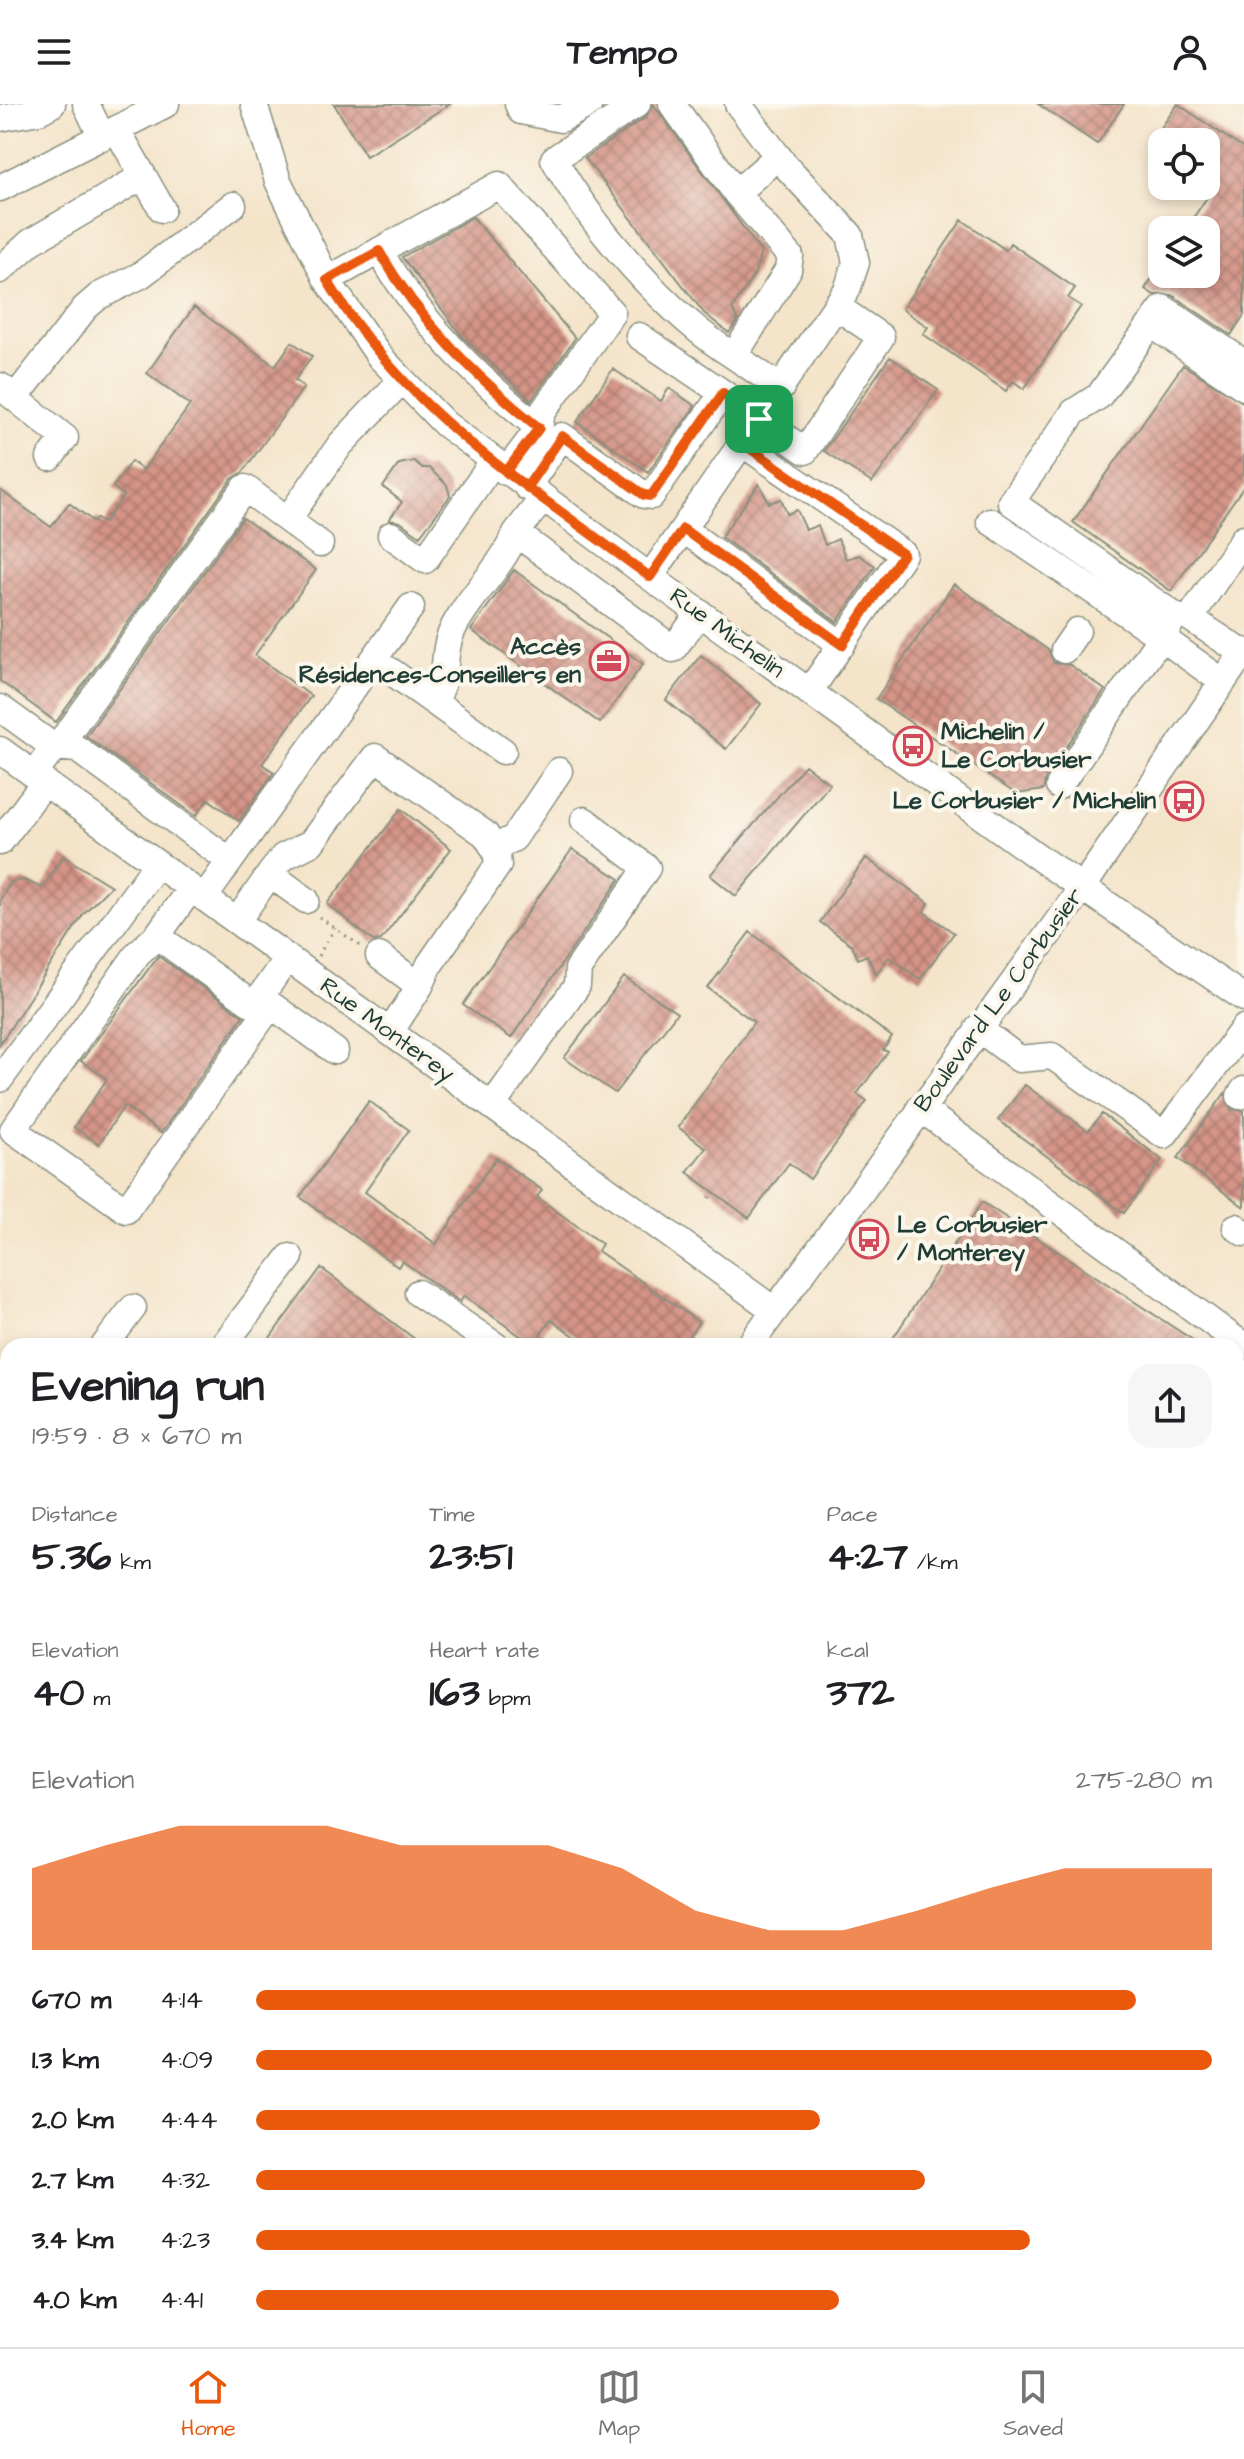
<!DOCTYPE html>
<meta charset="utf-8">
<style>
body{margin:0;font-family:"Architects Daughter",sans-serif;background:#f6f6f6;color:#202124;height:100vh;display:flex;flex-direction:column;font-size:30px;white-space:nowrap}
*{box-sizing:border-box;margin:0}
p{font-size:26px;color:#757577}
.icon{flex:none;width:44px;height:44px;fill:none;stroke:currentColor;stroke-width:2;stroke-linecap:round;stroke-linejoin:round}
.map{position:relative;flex:1;overflow:hidden}
.details{position:absolute;left:0px;top:1234px;width:1244px;height:1010px;display:flex;flex-direction:column;background:#fff;border-radius:24px 24px 0 0;box-shadow:0 4px 12px #0003}
.details>*{flex:none}
.buttons{position:absolute;left:1148px;top:24px;display:grid;gap:16px}
.buttons a{display:grid;place-items:center;width:72px;height:72px;border-radius:16px;background:#fff;box-shadow:0 4px 12px #0003;font-size:40px}
.pin{position:absolute;display:grid;place-items:center;width:68px;height:68px;color:#fff;margin:-34px;border-radius:16px;box-shadow:0 4px 12px #0006}
.round{display:grid;place-items:center;flex:none;width:84px;height:84px;border-radius:24px;background:#f6f6f6}
.summary{display:flex;align-items:center;justify-content:space-between;height:136px;padding:0 32px}
h1{font-size:44px;font-weight:800;line-height:60px}
.stats{display:grid;grid-template-columns:repeat(3,1fr);gap:12px;height:136px;padding:8px 32px}
.stats div{display:grid;align-content:center}
.stats b{font-size:40px;font-weight:800}
.stats small{font-size:22px;font-weight:400}
.stats p{font-size:22px}
.chart{height:224px;padding:16px 32px}
.chart p{display:flex;justify-content:space-between}
.chart svg{width:100%;height:144px;margin-top:8px;fill:#ea580c;opacity:.7}
ul{padding:0 32px;list-style:none;font-size:26px}
li{display:grid;grid-template-columns:128px 96px 1fr;align-items:center;height:60px}
li i{height:20px;border-radius:10px;background:#ea580c}
header{display:flex;justify-content:space-between;align-items:center;height:104px;padding:0 32px;background:#fff;font-size:36px;font-weight:800}
.tabs{display:flex;justify-content:space-around;align-items:center;height:112px;border-top:2px solid #e0e0e0;background:#fff;font-size:22px;color:#757577}
.tabs a{display:grid;justify-items:center;gap:4px}
.tabs .selected{color:#ea580c}
.map>svg:first-child{display:block}
.building{fill:url(#building-cross-hatch)}
.lines{fill:none;stroke-linecap:round;stroke-linejoin:round}
.minor-casing{stroke:#8a907f;stroke-width:29}
.path{stroke:#8a907f;stroke-width:3;stroke-dasharray:2 6;stroke-linecap:butt}
.minor{stroke:#fff;stroke-width:26}
.route-casing{stroke:#fff;stroke-width:16}
.route{stroke:#ea580c;stroke-width:10}
.labels{text-anchor:middle;dominant-baseline:central;stroke-width:8;stroke-linejoin:round;paint-order:stroke}
.street-label{font-size:24px;fill:#1f3d34;stroke:#fbf7ec}
.poi-label{font-size:24px;font-weight:bold;fill:#1f3d34;stroke:#fbf7ec;text-anchor:end}
</style>
<header><svg class="icon" aria-label="menu" viewBox="0 0 24 24"><path d="M4 6h16M4 12h16M4 18h16"/></svg>Tempo<svg class="icon" aria-label="person" viewBox="0 0 24 24"><circle cx="12" cy="8" r="4"/><path d="M4 21q1-7 8-7t8 7"/></svg></header>
<div class="map">
<svg width="1244" height="2243" viewBox="0 0 1244 2243">
<defs>
<pattern id="building-cross-hatch" width="8" height="8" patternUnits="userSpaceOnUse" patternTransform="scale(2)"><rect width="8" height="8" fill="#d59487"/><path d="M0 0l8 8M0 8l8-8" fill="none" stroke="#ac7a6f"/></pattern>
</defs>
<rect width="100%" height="100%" fill="#fbf7ec"/>
<filter id="ink" filterUnits="userSpaceOnUse"><feTurbulence type="fractalNoise" baseFrequency=".0125" numOctaves="2"/><feDisplacementMap in="SourceGraphic" scale="16" xChannelSelector="R" yChannelSelector="G"/><feConvolveMatrix kernelMatrix="1 2 1 2 8 2 1 2 1" color-interpolation-filters="sRGB"/></filter>
<filter id="wash" filterUnits="userSpaceOnUse"><feTurbulence type="fractalNoise" baseFrequency=".006" numOctaves="4" result="noise"/><feDisplacementMap in="SourceGraphic" scale="32" xChannelSelector="R" yChannelSelector="G"/><feGaussianBlur stdDeviation="1.8" result="paint"/><feColorMatrix in="noise" values="0 0 0 0 0 0 0 0 0 0 0 0 0 0 0 0 0 1.4 0 .05"/><feComposite in="paint" operator="in"/></filter>
<g filter="url(#wash)">
<rect width="100%" height="100%" fill="#f4e4ca"/>
<g id="blocks">
<!-- building -->
<path class="building" d="M334,0H450L366,52Z
M653,0L761,148L755,169L732,205L738,216L729,229L704,209L585,54L646,13Z
M1038,0H1124L1097,40Z
M1178,0L1244,45V211L1231,231L1172,191H1154L1145,185L1155,170H1206V126H1185L1214,83L1206,77V38H1151Z
M473,113L575,234L531,297L462,232L402,153Z
M962,116L1006,146L1010,139L1075,184L1068,194L1081,202L1024,285L1013,277L1006,287L923,230L928,223L902,205Z
M194,203L275,262L292,238L312,252L295,276L304,283L242,369L232,375L56,618L0,577V386L51,423L69,399L94,418L97,414L104,419L124,391L113,383L131,357L143,366L190,301L147,269Z
M890,253L938,286L872,379L824,347Z
M1183,261L1244,299V382L1171,487L1073,418Z
M613,265L661,297L669,284L695,302L648,368L577,318Z
M414,357L422,364H429L447,381L450,392L420,432L400,418L389,416L402,398L383,383L399,360Z
M759,380L769,399L781,395L787,410L797,406L806,426L818,421L825,441L838,435L846,455L859,451L875,462L837,518L721,433Z
M243,414L316,466L255,551L311,592L262,660L274,668L239,717L208,695L196,712L86,632Z
M514,466L643,560L600,619L471,526Z
M954,480L1048,546L1054,559L1070,561L1105,586L1046,673L1043,686L1016,690L876,595Z
M701,551L761,600L726,645L666,596Z
M805,661L830,680L736,792L710,771Z
M401,705L451,745L381,836L373,837L327,800Z
M572,745L620,775L511,934L463,901Z
M63,752L111,782L84,809L0,940V796L11,778L24,776L42,784Z
M866,754L929,799L924,808L954,829L920,875L889,853L876,870L867,851L858,855L852,841L820,818Z
M750,828L892,933L883,946L888,948L857,990L867,997L810,1075L789,1059L749,1114L687,1068L706,1044L678,1023L754,918L708,884Z
M158,852L243,912L161,1029L124,1002L99,1040L74,1023L107,975L81,957Z
M624,873L677,909L615,989L564,954Z
M1025,981L1088,1027L1102,1010L1162,1056L1124,1109L998,1016Z
M1225,989L1231,1005L1244,1007V1103L1178,1054Z
M369,997L409,1026L365,1088L436,1140L496,1054L542,1086L537,1093L602,1140L598,1147L699,1218L682,1242H589L551,1216L533,1241L464,1192L460,1198L402,1157L398,1163L300,1093Z
M982,1098L1202,1242H888Z
M321,1164L424,1242H264Z"/>
</g>
</g>
<g filter="url(#ink)">
<use href="#blocks" fill-opacity="0" stroke="#8a907f" stroke-width="2"/>
<g class="lines">
<defs>
<path id="minor" d="M86,0L102,33
M254,0L278,77L327,176L380,253L445,320L650,473L1048,760L1244,894
M518,0L521,7L561,15L589,0
M637,0L554,55C591,122 669,212 734,252
M672,0L736,89L790,152L788,166L734,252L781,284
M0,14L39,7L52,0
M117,26L162,105
M0,84L166,0
M736,89L778,52
M379,147L499,81L612,209L542,309L539,324
M0,166L31,138L143,72
M327,176L379,147C421,219 474,271 539,324L506,368
M1151,220L1163,204L1244,259
M639,232L723,289
M0,282L65,334L50,354
M15,294L85,204L99,192L141,171L233,101
M742,339L903,450L809,588
M527,383L562,332L644,391L651,392L723,289L805,347L881,233L836,202
M543,394L516,429L673,545L700,509
M288,415L340,341L401,277
M990,417L1161,533L1059,682
M683,425L842,541
M391,431L425,456L493,358
M650,473L847,186L856,159L850,131L783,59L738,0
M1175,512L1011,398L1074,308L1099,292L1151,220L1244,283
M1170,520L1161,533L1223,578
M1064,546L1077,527
M1243,549L1190,514L1244,434
M389,566L434,598
M0,604L54,643L77,645L230,757L204,794
M0,646L774,1206
M503,647L434,598C450,574 441,550 452,527C467,494 499,468 516,429
M33,670L70,626L245,384L320,440
M0,738L44,679
M494,744L514,734L559,667
M230,757L411,503
M270,770L283,753L311,739L375,653L485,730L496,747L498,761L430,860L420,882
M191,784L157,832L249,898L260,893L287,854
M237,817L270,770L306,796
M157,832L138,849L13,1026L126,1106L271,901
M379,852L420,882L390,928
M260,893L335,947
M978,924L1019,955L1052,952L1164,1031L1244,924
M0,975L157,760
M1240,992L1244,986
M492,1002L577,882L578,865L647,764L584,716
M920,1004L1244,1242
M1236,1123L1244,1129
M418,1189L496,1242
M104,1242L133,1204
M223,1242L290,1153
M749,1242L1082,784L1244,547
M0,1385L8,1373
M0,1460L5,1451
M1236,1475L1244,1464
M0,1540L8,1529
M0,1757L8,1770
M0,1803L8,1785
M1236,1858L1244,1864
M1236,1971L1244,1978
M1236,2040L1244,2045
M1236,2094L1244,2098
M0,2151L8,2140
M0,2231L16,2243
M398,2236L407,2243
M690,2236L699,2243
M794,2236L809,2243
M1009,2236L1018,2243
M104,2243L108,2236
M308,2243L310,2239L315,2243
M617,2243L622,2236
M933,2243L939,2236"/>
</defs>
<!-- minor casing -->
<use href="#minor" class="minor-casing"/>
<!-- path -->
<path class="path" d="M319,813L362,843
M318,852L335,824
M709,1094L713,1088
M686,1236L694,1242
M877,2243L882,2236"/>
<!-- minor -->
<use href="#minor" class="minor"/>
</g>
</g>
<g class="lines" filter="url(#ink)">
<defs>
<path id="route" d="M759,315L723,289L651,392L644,391L562,332L527,383C447,325 379,262 327,176L379,147C421,219 474,271 539,324L506,368L650,473L683,425L842,541L903,450L742,339L759,315"/>
</defs>
<!-- route casing -->
<use href="#route" class="route-casing"/>
<!-- route -->
<use href="#route" class="route"/>
</g>
<!-- icons -->
<defs>
<symbol id="office-ring" viewBox="-11 -11 22 22"><circle r="9.5" fill="#fbf7ec" stroke="#d1495b" stroke-width="1.5"/><path d="M-6-3h4V-5.5h4V-3h4V5H-6ZM-1-4.5V-3h2v-1.5ZM-6 0V1H6V0Z" fill="#d1495b"/></symbol>
<symbol id="bus-ring" viewBox="-11 -11 22 22"><circle r="9.5" fill="#fbf7ec" stroke="#d1495b" stroke-width="1.5"/><path d="M-5-6H5V4H4V6H2V4H-2V6H-4V4H-5ZM-3.5-4V0h7V-4ZM-3.5 1.2v1.5H-2V1.2ZM2 1.2v1.5H3.5V1.2Z" fill="#d1495b"/></symbol>
</defs>
<g fill-rule="evenodd">
<use href="#office-ring" x="587" y="535" width="44" height="44"/>
<use href="#bus-ring" x="891" y="620" width="44" height="44"/>
<use href="#bus-ring" x="1162" y="675" width="44" height="44"/>
<use href="#bus-ring" x="847" y="1113" width="44" height="44"/>
</g>
<g class="labels">
<!-- street labels -->
<g class="street-label">
<text transform="translate(727 529) rotate(36)">Rue Michelin</text>
<text transform="translate(999 896) rotate(-54)">Boulevard Le Corbusier</text>
<text transform="translate(387 926) rotate(36)">Rue Monterey</text>
</g>
<!-- poi labels -->
<g class="poi-label">
<text x="581" y="543">Accès<tspan x="581" dy="28">Résidences-Conseillers en</tspan></text>
<text x="941" y="628" text-anchor="start">Michelin /<tspan x="941" dy="28">Le Corbusier</tspan></text>
<text x="1156" y="697">Le Corbusier / Michelin</text>
<text x="897" y="1121" text-anchor="start">Le Corbusier<tspan x="897" dy="28">/ Monterey</tspan></text>
</g>
</g>
</svg>
<div class="buttons">
<a><svg class="icon" aria-label="locate" viewBox="0 0 24 24"><circle cx="12" cy="12" r="6"/><path d="M12 2v4M12 18v4M2 12h4M18 12h4"/></svg></a>
<a><svg class="icon" aria-label="layers" viewBox="0 0 24 24"><path d="M12 4l9 5-9 5-9-5zM3 14l9 5 9-5"/></svg></a>
</div>
<div class="pin" style="left:759px;top:315px;background:#1e9e55"><svg class="icon" aria-label="arrive" viewBox="0 0 24 24"><path d="M6 21V4h12l-3 4 3 4H6"/></svg></div>
<section class="details">
<div class="summary"><div><h1>Evening run</h1><p>19:59 · 8 × 670 m</p></div><a class="round"><svg class="icon" aria-label="share" viewBox="0 0 24 24"><path d="M12 15V3M7 8l5-5 5 5M5 13v7h14v-7"/></svg></a></div>
<div class="stats">
<div><p>Distance</p><b>5.36<small> km</small></b></div>
<div><p>Time</p><b>23:51</b></div>
<div><p>Pace</p><b>4:27<small> /km</small></b></div>
</div>
<div class="stats">
<div><p>Elevation</p><b>40<small> m</small></b></div>
<div><p>Heart rate</p><b>163<small> bpm</small></b></div>
<div><p>kcal</p><b>372</b></div>
</div>
<div class="chart"><p><span>Elevation</span>275–280 m</p>
<svg viewBox="0 0 160 44" preserveAspectRatio="none"><path d="M0 44V19L10 12L20 6L30 6L40 6L50 12L60 12L70 12L80 19L90 32L100 38L110 38L120 32L130 25L140 19L150 19L160 19V44z"/></svg>
</div>
<ul>
<li><b>670 m</b>4:14<i style="width:92%"></i></li>
<li><b>1.3 km</b>4:09<i style="width:100%"></i></li>
<li><b>2.0 km</b>4:44<i style="width:59%"></i></li>
<li><b>2.7 km</b>4:32<i style="width:70%"></i></li>
<li><b>3.4 km</b>4:23<i style="width:81%"></i></li>
<li><b>4.0 km</b>4:41<i style="width:61%"></i></li>
</ul>
</section>
</div>
<nav class="tabs">
<a class="selected"><svg class="icon" aria-label="home" viewBox="0 0 24 24"><path d="M3 11l9-7 9 7M6 9v11h12V9"/></svg>Home</a>
<a><svg class="icon" aria-label="map" viewBox="0 0 24 24"><path d="M3 6l6-2 6 2 6-2v14l-6 2-6-2-6 2zM9 4v14M15 6v14"/></svg>Map</a>
<a><svg class="icon" aria-label="saved" viewBox="0 0 24 24"><path d="M7 4h10v16l-5-4-5 4z"/></svg>Saved</a>
</nav>
